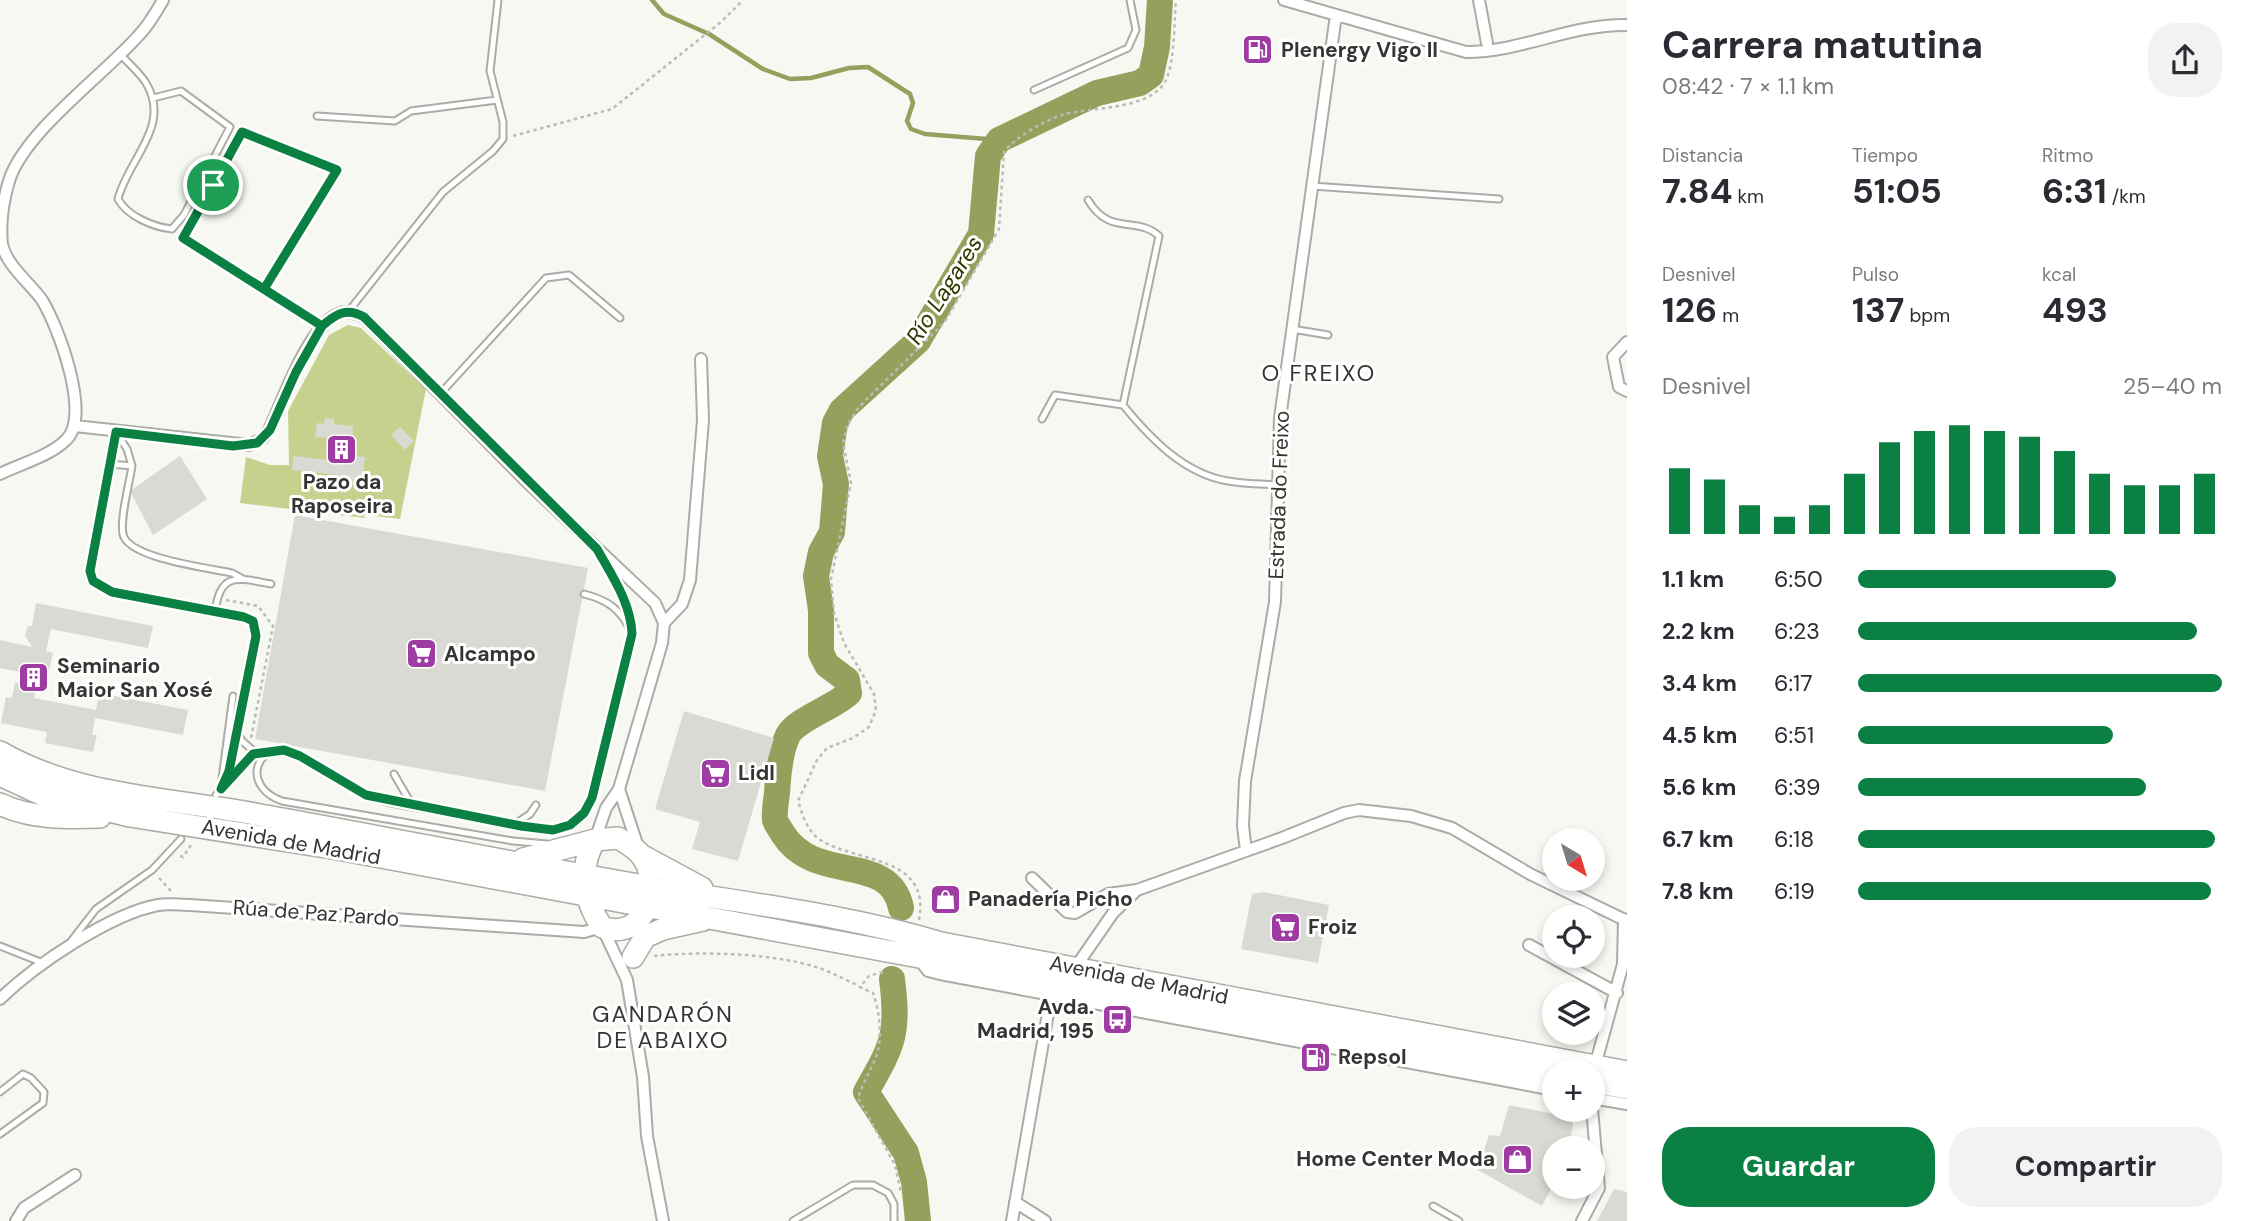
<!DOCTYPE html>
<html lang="es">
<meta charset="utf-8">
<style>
body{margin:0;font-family:"DM Sans",sans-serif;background:#f2f2f3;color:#2b2b33;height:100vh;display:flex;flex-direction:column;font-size:26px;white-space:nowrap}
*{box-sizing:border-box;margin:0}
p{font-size:23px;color:#7c7c81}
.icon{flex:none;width:38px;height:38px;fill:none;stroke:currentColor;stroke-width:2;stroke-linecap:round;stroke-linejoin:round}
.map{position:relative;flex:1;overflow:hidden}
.side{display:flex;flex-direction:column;background:#fff;width:630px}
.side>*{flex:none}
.needle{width:46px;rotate:142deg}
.fabs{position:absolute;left:1542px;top:828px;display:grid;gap:14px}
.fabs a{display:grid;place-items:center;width:63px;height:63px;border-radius:50%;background:#fff;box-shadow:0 4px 10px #0003;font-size:35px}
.pin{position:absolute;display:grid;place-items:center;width:60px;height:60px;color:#fff;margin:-30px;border:4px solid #fff;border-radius:50%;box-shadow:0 2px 7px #0007}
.round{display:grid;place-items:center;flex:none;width:74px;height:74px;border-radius:28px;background:#f2f2f3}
.overview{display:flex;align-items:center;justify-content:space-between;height:119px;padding:0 35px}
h1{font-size:38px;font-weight:700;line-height:52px}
.stats{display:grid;grid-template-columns:repeat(3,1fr);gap:10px;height:119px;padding:7px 35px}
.stats div{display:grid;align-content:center}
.stats b{font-size:35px;font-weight:700}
.stats small{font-size:19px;font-weight:400}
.stats p{font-size:19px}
.chart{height:196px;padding:14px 35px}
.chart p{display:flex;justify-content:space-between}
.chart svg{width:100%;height:126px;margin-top:7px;stroke:#0b8043;stroke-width:6}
.primary-button{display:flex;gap:14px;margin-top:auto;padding:14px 35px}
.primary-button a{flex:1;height:80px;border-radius:28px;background:#0b8043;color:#fff;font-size:28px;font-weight:700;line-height:80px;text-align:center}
.primary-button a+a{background:#f2f2f3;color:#2b2b33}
ul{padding:0 35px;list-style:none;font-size:23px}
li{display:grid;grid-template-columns:112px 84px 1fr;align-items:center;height:52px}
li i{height:18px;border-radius:9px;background:#0b8043}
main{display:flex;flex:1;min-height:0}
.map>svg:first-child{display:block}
.green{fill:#c6d18e}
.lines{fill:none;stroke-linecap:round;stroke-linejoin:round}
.stream{stroke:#96a05c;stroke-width:4.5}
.river{stroke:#96a05c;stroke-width:26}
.building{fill:#d9dad3}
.lane-casing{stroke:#abaca6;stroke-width:9}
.street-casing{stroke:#abaca6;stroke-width:14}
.highway-casing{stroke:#abaca6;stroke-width:24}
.path{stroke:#bbbcb7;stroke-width:2.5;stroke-dasharray:3.5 3.5;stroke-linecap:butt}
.lane{stroke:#fff;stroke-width:5}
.street{stroke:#fff;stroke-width:10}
.highway{stroke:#fff;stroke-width:21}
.route-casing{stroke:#fff;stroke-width:14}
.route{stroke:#0b8043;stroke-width:9}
.labels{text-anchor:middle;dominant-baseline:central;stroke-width:6;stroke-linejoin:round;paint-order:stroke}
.poi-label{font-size:21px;font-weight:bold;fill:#353633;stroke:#fff;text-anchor:start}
.street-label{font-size:21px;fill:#353633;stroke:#fff}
.water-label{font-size:23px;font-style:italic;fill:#333801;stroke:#fff}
.neighbourhood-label{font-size:23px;letter-spacing:2px;fill:#353633;stroke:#fff}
</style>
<main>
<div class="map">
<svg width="1627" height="1221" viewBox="0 0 1627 1221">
<rect width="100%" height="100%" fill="#f7f8f1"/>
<!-- green -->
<path class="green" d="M348,325L361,328L426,389L400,519L365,515L364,518L240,503L246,457L270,465H289L288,411L329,335Z"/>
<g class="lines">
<!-- stream -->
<path class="stream" d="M652,0L664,14L709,34L763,69L790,79L811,78L849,68L868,67L910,94L913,103L907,121L911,129L925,134L999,140"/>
<!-- river -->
<path class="river" d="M901,908C890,851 815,885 783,834C781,830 776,824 775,820C774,812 776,801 777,793C778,776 780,751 788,735C797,719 833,708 849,693L847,680L827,665L821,653V610L816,576L821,552L832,532L836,484L830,456L835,423L842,410L918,341L981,234L988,156L999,140L1097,93L1140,83L1151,75L1157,47L1160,0
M892,979C899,1035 893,1044 866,1092L906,1153L914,1182L918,1221"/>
</g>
<!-- building -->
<path class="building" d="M325,418L334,419V424L353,426L352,444H357L355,456L365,457L362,482L347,481V476L292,470L293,456L328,460L330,438L315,437L317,423L324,424Z
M400,427L414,441L405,450L391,435Z
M180,456L207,499L153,535L130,491Z
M295,515L588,568L545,791L255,739Z
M36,603L153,626L148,648L51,629L46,651L53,653L48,675L39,673L34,698L96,710L99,693L188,710L183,735L95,718L92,735H97L93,752L45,743L47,732L1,723L6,697L12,698L15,682L28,685L31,674L0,668V640L32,647L25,635L28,626H32Z
M684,711L774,738L738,861L692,849L700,822L655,809Z
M1264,892L1329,905L1318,963L1241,949L1252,894Z
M1509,1105L1574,1118L1570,1143L1587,1148H1554V1186H1576L1573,1199L1551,1189L1542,1206L1478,1170L1489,1135L1500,1136Z
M1614,1189L1627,1192V1221H1597Z"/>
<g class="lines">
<defs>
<path id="lane" d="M121,55C129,64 140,73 146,83C172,126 128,159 118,199C127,216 153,227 172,229L184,215L230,127L181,91L153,98
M1034,90L1128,48L1136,30L1130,0
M317,116L395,121L411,111L497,100
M1312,186L1499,199
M1088,200C1110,237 1136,215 1159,236L1123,405
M264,289L183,238L242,132L337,170L264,289L322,326
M348,312L443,192L493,151L503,139V122L490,71L498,0
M1292,329L1328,335
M440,394L546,278L569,275L620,318
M1042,419L1055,395L1123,405C1150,438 1184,474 1228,481C1245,484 1262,484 1278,485
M116,432L90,571L93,581L112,592L244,617L253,621L256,636L229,771L221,789
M116,432L127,449L132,466
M110,464L132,466C130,481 118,525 124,537C134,559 209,568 232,573L243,579
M584,594C608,600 620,609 631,631
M215,612C220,571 238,578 271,584
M237,732L242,741L256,753
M394,774L412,805
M221,786L233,696
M216,795L250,757L256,753L271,752
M515,824L530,814L536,805
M547,844L513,841L282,801C245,788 252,749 284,750C302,751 343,784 363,794C393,807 431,809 462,815C491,821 523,831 552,830C557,830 564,828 568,826C579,821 586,809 592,798L633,634L632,615L602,558
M72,940L96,909L152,870L181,839
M0,946L43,963
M0,1092L23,1074L31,1078L44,1092L43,1103L0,1134
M1433,1206L1459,1221
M793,1221L853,1185H873L888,1193L894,1204V1221"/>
<path id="street" d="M1284,0L1466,52C1521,52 1571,24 1627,25
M1479,0L1487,43
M1627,342L1613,357L1619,387L1627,391
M75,426L249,445L263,438L269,430C283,400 308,327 338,314C347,310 355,313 364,317L527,482L655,603L664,623L662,643L619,789L606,808L595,840
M0,474C20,464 50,456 66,440C92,416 58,326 42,300C30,283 6,265 2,244C0,224 3,201 9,181C24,132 104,75 139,35C149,25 156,12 163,0
M664,623L682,604L690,580L703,420L701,359
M619,789L639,850
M1246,851L1243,826L1245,781L1275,602L1280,418L1336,15
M1032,878L1067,912L1075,913L1108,894L1137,890
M1529,945L1617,993
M918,958L928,971L940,974L1554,1090
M1075,968L1113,913L1137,890L1282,838L1344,813L1359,810L1411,816L1452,828L1530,874L1627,921
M0,999C35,965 110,914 158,905C168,903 180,905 190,905L584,932L602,927L627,980L643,1077L647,1136L663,1221
M1595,1066L1623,964L1624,919
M1592,1098L1627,1104
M1015,1202L1045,1221
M16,1221L24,1208L75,1175
M1012,1221L1051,996
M1582,1221L1599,1188L1592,1109"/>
<path id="highway" d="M0,752C78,797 169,798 255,814C389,838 522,865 655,888C750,904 848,915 941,943L1627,1072
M0,775L41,794L130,816L338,849L1554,1075
M0,804C31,819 67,818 100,817
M618,838C626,843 634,847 640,854C665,883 645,943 602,927C584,901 578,867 595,840Z
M641,855L702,888
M523,859L595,840
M633,957L645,937L663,929L703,920
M1592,1082L1627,1088"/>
</defs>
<!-- lane casing -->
<use href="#lane" class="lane-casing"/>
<!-- street casing -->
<use href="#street" class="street-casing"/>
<!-- highway casing -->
<use href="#highway" class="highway-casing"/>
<!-- path -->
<path class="path" d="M513,136L612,109L721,22L743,0
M226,600L258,606L273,626L251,738
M180,856L183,857L193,842
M159,878L171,891
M919,920C931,856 859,863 822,841C807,832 803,816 798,801L817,760L827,748L853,738L869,727L876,710L874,694L844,643L834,613L831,579L851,483L843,443L848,424L859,407L944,323L999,229L1004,152C1016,137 1043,121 1062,115C1092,106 1150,111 1166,80C1175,60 1174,22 1176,0
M654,956C701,951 774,953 819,968C833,973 846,980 859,986
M883,972L869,976L860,987L873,993C879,1009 882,1033 878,1050C874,1066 863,1081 858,1098L895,1165L901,1193"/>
<!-- lane -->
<use href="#lane" class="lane"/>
<!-- street -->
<use href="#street" class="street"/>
<!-- highway -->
<use href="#highway" class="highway"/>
</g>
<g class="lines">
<defs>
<path id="route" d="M213,185L183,238L322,326L296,372L270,430L257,443L233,446L116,432L90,571L93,581L112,592L244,617L253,621L256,636L229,771L221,789L253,754L284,750L300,756L366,795L521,826L553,830L570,825L584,813L592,798L632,634C631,603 612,576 597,549L364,317C346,307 336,314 322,326L264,289L337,170L242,132L213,185"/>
</defs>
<!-- route casing -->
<use href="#route" class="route-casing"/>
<!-- route -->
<use href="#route" class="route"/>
</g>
<!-- icons -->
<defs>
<symbol id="fuel-square" viewBox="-11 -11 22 22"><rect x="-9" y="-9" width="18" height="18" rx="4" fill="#9e3ca3" stroke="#fff"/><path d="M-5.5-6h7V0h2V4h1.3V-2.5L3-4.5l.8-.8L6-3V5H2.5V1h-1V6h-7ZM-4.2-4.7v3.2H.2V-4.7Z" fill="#fff"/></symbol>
<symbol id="building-square" viewBox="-11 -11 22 22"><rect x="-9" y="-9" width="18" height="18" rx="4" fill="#9e3ca3" stroke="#fff"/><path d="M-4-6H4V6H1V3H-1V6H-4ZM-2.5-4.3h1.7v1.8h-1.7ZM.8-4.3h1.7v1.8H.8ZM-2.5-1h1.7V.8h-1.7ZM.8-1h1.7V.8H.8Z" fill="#fff"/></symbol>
<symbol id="supermarket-square" viewBox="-11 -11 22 22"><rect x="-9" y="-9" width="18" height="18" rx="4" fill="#9e3ca3" stroke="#fff"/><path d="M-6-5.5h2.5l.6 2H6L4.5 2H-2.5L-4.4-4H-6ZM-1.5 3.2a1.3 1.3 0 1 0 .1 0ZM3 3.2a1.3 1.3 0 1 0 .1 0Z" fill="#fff"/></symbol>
<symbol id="shop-square" viewBox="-11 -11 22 22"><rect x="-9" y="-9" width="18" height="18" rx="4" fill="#9e3ca3" stroke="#fff"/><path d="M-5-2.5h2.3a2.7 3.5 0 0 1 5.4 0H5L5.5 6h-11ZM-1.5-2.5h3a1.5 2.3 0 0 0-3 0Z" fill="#fff"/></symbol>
<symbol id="bus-square" viewBox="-11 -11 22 22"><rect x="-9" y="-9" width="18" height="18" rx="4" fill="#9e3ca3" stroke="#fff"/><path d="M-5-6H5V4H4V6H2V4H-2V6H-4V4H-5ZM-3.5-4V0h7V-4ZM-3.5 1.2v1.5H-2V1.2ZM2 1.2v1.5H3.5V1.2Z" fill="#fff"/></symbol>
</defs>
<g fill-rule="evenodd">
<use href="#fuel-square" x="1240" y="32" width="35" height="35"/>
<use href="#building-square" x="324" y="432" width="35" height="35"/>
<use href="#supermarket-square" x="404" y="636" width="35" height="35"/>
<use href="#building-square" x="16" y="660" width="35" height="35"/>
<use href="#supermarket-square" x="698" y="756" width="35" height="35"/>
<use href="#shop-square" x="928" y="882" width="35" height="35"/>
<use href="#supermarket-square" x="1268" y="910" width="35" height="35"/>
<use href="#bus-square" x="1100" y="1002" width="35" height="35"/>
<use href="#fuel-square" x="1298" y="1040" width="35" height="35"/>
<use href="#shop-square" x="1500" y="1142" width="35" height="35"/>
</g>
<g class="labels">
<!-- poi labels -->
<g class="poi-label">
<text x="1281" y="50">Plenergy Vigo II</text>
<text x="342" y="482" text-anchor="middle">Pazo da<tspan x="342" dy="24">Raposeira</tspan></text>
<text x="444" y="654">Alcampo</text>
<text x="57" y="666">Seminario<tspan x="57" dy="24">Maior San Xosé</tspan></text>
<text x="738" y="773">Lidl</text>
<text x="968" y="899">Panadería Picho</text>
<text x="1308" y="927">Froiz</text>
<text x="1094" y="1007" text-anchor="end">Avda.<tspan x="1094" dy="24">Madrid, 195</tspan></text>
<text x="1338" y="1057">Repsol</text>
<text x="1495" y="1159" text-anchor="end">Home Center Moda</text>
</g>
<!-- street labels -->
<g class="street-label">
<text transform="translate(1279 495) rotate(-88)">Estrada do Freixo</text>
<text transform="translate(291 842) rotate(10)">Avenida de Madrid</text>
<text transform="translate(316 913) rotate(4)">Rúa de Paz Pardo</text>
<text transform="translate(1139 980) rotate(11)">Avenida de Madrid</text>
</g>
<!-- water labels -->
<g class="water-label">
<text transform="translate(944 290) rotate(-58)">Río Lagares</text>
</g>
<!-- neighbourhood labels -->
<g class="neighbourhood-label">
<text x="1319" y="373">O FREIXO</text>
<text x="663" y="1014">GANDARÓN<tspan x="663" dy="26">DE ABAIXO</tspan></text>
</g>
</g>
</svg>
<div class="fabs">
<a><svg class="needle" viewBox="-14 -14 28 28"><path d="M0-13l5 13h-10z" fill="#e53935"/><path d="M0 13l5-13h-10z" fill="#7c7c81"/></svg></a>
<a><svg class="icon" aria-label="locate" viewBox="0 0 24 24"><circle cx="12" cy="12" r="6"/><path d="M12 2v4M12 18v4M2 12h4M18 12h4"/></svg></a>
<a><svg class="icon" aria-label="layers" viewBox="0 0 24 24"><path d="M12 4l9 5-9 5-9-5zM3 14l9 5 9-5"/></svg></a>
<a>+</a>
<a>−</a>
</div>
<div class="pin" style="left:213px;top:185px;background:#1e9e55"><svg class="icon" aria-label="arrive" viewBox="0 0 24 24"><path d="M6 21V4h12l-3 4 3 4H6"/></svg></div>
</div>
<section class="side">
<div class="overview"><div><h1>Carrera matutina</h1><p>08:42 · 7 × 1.1 km</p></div><a class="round"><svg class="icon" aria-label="share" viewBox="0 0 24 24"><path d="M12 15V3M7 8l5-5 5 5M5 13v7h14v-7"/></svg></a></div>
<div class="stats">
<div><p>Distancia</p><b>7.84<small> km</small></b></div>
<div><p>Tiempo</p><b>51:05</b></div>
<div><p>Ritmo</p><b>6:31<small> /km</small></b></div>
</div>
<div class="stats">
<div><p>Desnivel</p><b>126<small> m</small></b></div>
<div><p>Pulso</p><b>137<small> bpm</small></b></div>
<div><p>kcal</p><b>493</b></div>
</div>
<div class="chart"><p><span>Desnivel</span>25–40 m</p>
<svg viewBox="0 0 160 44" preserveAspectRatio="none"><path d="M5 44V21M15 44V25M25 44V34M35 44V38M45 44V34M55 44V23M65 44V12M75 44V8M85 44V6M95 44V8M105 44V10M115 44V15M125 44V23M135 44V27M145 44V27M155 44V23"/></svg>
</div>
<ul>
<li><b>1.1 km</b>6:50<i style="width:71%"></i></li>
<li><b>2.2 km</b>6:23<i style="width:93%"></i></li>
<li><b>3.4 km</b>6:17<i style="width:100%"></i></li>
<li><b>4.5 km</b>6:51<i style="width:70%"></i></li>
<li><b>5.6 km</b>6:39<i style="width:79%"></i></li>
<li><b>6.7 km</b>6:18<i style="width:98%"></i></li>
<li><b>7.8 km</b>6:19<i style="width:97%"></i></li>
</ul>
<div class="primary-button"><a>Guardar</a><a>Compartir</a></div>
</section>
</main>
